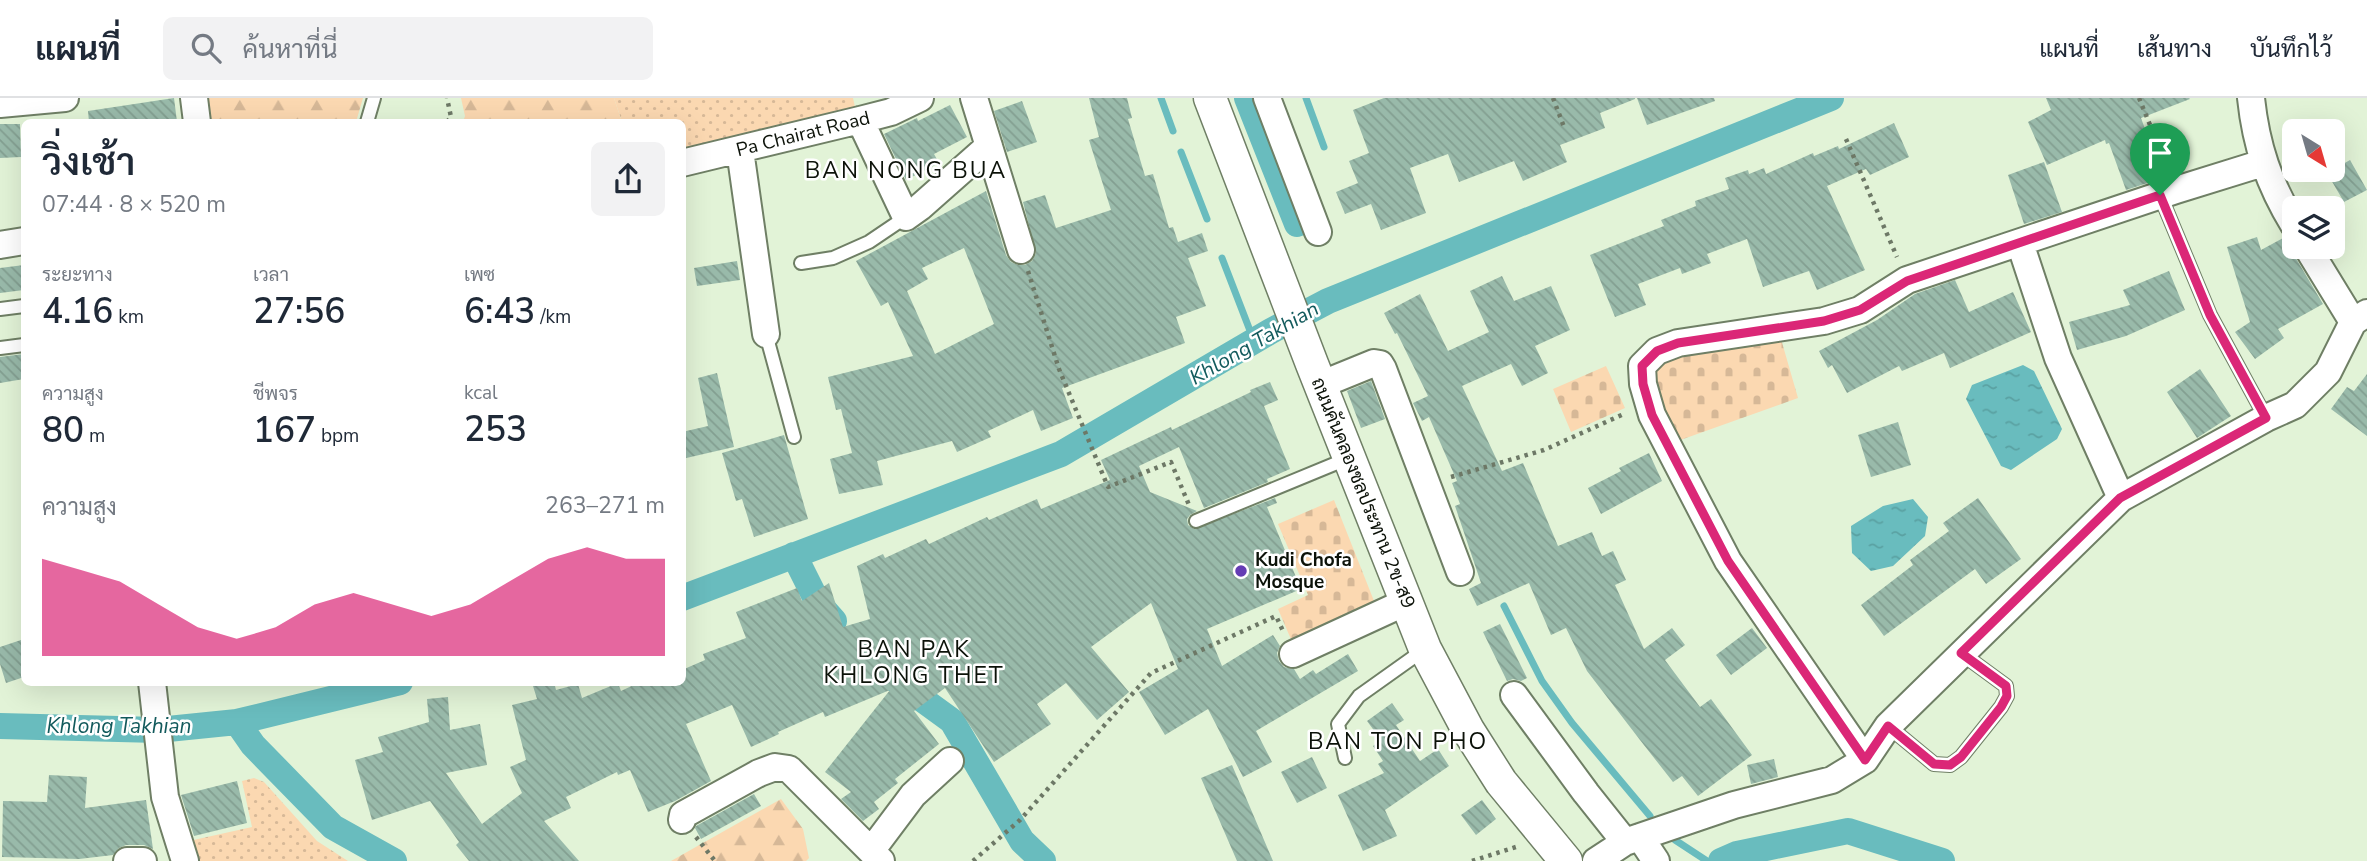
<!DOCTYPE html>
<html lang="th">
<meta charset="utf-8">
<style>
body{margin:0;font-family:"Nunito Sans",Sarabun,sans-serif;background:#f2f2f3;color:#1f2937;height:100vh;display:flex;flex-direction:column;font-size:26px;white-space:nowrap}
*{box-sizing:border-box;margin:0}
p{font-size:23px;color:#747a83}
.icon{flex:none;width:38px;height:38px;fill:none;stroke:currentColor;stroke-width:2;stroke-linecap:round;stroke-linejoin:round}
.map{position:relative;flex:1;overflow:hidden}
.side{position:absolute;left:21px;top:21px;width:665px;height:567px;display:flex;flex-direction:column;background:#fff;border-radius:10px;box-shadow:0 7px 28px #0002}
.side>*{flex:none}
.needle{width:46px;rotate:143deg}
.fabs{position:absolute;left:2282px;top:21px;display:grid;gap:14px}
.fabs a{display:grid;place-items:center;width:63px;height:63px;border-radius:10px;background:#fff;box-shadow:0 7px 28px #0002;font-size:35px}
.pin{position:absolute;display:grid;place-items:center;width:60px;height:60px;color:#fff;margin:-72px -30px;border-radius:50% 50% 50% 0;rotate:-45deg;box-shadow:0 0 7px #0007}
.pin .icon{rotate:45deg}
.round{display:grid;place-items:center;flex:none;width:74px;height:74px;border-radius:10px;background:#f2f2f3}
.summary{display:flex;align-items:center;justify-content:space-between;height:119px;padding:0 21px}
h1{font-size:38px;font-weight:600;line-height:52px}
.figures{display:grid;grid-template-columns:repeat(3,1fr);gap:10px;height:119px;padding:7px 21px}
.figures div{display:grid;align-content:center}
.figures b{font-size:35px;font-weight:600}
.figures small{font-size:19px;font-weight:400}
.figures p{font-size:19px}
.chart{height:196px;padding:14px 21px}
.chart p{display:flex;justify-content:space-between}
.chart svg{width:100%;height:126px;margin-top:7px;fill:#db2777;opacity:.7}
header{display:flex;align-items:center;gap:42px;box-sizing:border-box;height:98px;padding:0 35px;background:#fff;border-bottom:2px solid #e0e1e3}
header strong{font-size:33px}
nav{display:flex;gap:38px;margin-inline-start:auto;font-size:24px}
.search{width:490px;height:63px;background:#f2f2f3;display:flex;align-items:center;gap:18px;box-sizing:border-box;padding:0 24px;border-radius:10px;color:#747a83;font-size:26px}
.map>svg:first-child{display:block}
.grass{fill:url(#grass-dots)}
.forest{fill:url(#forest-firs)}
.cemetery{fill:url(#cemetery-stones)}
.water{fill:url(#water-ripples)}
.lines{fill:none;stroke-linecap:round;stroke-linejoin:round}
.stream{stroke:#69bcbe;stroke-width:7}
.canal{stroke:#69bcbe;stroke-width:26}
.building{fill:url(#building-back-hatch);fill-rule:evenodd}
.service-casing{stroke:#6f7f65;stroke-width:16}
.minor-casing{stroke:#6f7f65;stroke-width:30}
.tertiary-casing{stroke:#6f7f65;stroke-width:35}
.path{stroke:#6d7866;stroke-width:4.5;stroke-dasharray:3.5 5;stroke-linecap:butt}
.service{stroke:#fff;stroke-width:12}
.minor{stroke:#fff;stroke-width:26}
.tertiary{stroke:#fff;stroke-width:32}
.route-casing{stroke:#fff;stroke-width:14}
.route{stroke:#db2777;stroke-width:9}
.poi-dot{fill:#643cb4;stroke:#fff;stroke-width:2.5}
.labels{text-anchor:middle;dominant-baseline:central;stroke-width:5;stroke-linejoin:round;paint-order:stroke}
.street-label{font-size:19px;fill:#0c1209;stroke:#fff}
.poi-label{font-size:19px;font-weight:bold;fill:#0c1209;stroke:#fff;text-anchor:start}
.water-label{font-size:21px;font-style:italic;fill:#125a5c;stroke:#fff}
.quarter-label{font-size:23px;letter-spacing:2px;fill:#0c1209;stroke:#fff}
</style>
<header>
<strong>แผนที่</strong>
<div class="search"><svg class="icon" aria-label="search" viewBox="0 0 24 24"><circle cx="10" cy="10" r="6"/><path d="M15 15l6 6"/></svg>ค้นหาที่นี่</div>
<nav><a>แผนที่</a><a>เส้นทาง</a><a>บันทึกไว้</a></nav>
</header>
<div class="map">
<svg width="2367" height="763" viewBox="0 0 2367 763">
<defs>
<pattern id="grass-dots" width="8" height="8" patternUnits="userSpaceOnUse" patternTransform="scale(1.75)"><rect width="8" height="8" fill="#fbd8b1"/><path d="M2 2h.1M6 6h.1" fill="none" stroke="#d6b897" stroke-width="1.8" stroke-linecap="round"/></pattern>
<pattern id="forest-firs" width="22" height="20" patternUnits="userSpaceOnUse" patternTransform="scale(1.75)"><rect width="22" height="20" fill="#fbd8b1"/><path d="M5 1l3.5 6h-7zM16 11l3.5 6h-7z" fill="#d6b897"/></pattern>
<pattern id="cemetery-stones" width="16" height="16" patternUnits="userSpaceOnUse" patternTransform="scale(1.75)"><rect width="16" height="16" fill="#fbd8b1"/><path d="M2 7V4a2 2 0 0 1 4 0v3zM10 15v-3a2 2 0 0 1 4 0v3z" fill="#d6b897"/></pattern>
<pattern id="water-ripples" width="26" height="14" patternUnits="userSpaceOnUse" patternTransform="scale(1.75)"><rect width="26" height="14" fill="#69bcbe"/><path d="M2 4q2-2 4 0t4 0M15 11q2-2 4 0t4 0" fill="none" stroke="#5aa1a2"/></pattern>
<pattern id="building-back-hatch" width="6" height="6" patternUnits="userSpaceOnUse" patternTransform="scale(1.75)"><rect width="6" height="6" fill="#99baaa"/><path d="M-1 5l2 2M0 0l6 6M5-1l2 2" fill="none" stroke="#839f91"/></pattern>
</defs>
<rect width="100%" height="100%" fill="#e2f3d7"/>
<!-- grass -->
<path class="grass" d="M614,0H853L855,9L683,51L682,24H622Z
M254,680L264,684L317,743L348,763H196L189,743L252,729L242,683Z"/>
<!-- forest -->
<path class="forest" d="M201,0H363L356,24H203Z
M461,0H614L622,24H463L465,18Z
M781,701L803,731L809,760L806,763H671Z"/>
<!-- cemetery -->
<path class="cemetery" d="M1781,241L1798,300L1672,345C1659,311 1635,277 1678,255Z
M1606,268L1625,310L1571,334L1553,291Z
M1334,402L1376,508L1293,546L1278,511L1308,497L1278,426Z"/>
<!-- water -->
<path class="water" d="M2023,267L2034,273L2062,331L2057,341L2011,372L2001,368L1966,301L1972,287Z
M1913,401L1928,419L1925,438L1893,468L1871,473L1852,455L1851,428L1883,408Z"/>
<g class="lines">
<!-- stream -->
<path class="stream" d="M1161,0L1173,33
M1306,0L1324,49
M1181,54L1207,121
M1222,160L1254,243
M1504,508L1542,583L1572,625L1650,718
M1675,742L1707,763"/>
<!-- canal -->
<path class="canal" d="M1247,0L1297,126
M794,457L818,505L834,523
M682,500L1061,356L1271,233L1328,203L1831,0
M897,583L952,623L1022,743L1043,763
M237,624L253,647L333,729L394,763
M0,628L158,632L237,624L400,584
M1721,763L1737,756L1848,733L1942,763"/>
</g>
<!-- building -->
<path class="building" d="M174,0L177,24H89L88,13Z
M1089,0H1127L1132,20L1128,21L1145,78L1153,76L1169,130L1173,129L1178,144L1202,135L1208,153L1188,160L1206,208L1176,219L1185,245L1062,290L1073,320L1041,333L1033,312L988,333L991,339L957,354L952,343L877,363L883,387L839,396L830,361L852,355L841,311L836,312L828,279L913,258L888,204L881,208L856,163L986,93L1006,157L1011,164L1018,167H1025L1032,163L1036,155L1023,104L1045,97L1056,130L1111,112L1089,42L1099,39ZM964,150L994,226L935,256L907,193L928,181L922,170Z
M1384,0H1635V1L1600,15L1605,30L1560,47L1567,64L1523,83L1514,63L1459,84L1448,56L1410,70L1426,115L1381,132L1371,106L1345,116L1336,94L1358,85L1349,63L1369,55L1353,12Z
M1637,0H1714L1715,3L1647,27Z
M2046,0H2189L2190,1L2141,20L2163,80L2126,92L2109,45L2106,46L2105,42L2047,67L2028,24L2051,12Z
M1022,3L1037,44L1007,54L994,13Z
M950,7L967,39L934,56L939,65L906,82L884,36L917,20L918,23Z
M1894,25L1909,59L1870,77L1866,71L1827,88L1865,172L1817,192L1809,173L1763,189L1747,141L1707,156L1711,165L1682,176L1680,170L1638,186L1646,207L1615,219L1590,157L1664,128L1661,122L1696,108L1695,103L1729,91L1725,80L1748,72L1749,76L1764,70L1766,76L1813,55L1814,58L1838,48L1839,51Z
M0,26H20L21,59L0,60Z
M2350,62L2367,92L2344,104L2327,75Z
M2044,64L2062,114L2024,126L2008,77Z
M2257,139L2261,152L2285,139L2290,142L2294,157L2323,206L2278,231L2284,240L2255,261L2235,234L2250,224L2227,149Z
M737,163L740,182L697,188L694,170Z
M24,167V192L0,195V170Z
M2169,173L2185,212L2126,238L2077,252L2069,224L2130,207L2123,192Z
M1502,178L1514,203L1551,188L1570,232L1535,248L1548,275L1522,288L1511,266L1462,288L1502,373L1523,365L1558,448L1592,434L1602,458L1613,453L1626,482L1615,487L1644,551L1672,530L1685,547L1665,562L1700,609L1711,601L1752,657L1698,698L1682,678L1673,684L1640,642L1587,573L1566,530L1551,537L1529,485L1477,508L1469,491L1481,485L1455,408L1460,406L1452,385L1457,383L1429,319L1422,323L1413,305L1428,298L1397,235L1395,236L1384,215L1420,196L1448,253L1489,234L1470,193Z
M1955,182L1969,214L2013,194L2031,234L1950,270L1944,255L1902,273L1899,268L1847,295L1832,267L1828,270L1819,253L1877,222L1915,196Z
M24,256V281L0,285V259Z
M2200,271L2231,318L2197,340L2167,294Z
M717,275L734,349L682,361V334L708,328L698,280Z
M2367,276V338L2331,311L2347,289L2354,293Z
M1371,283L1385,321L1361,330L1347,293Z
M1270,284L1278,302L1264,308L1290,371L1267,381L1268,384L1204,410L1179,349L1139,368L1150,394L1197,413L1190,417L1187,421L1188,427L1194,431L1275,400L1277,405L1267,409L1301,491L1207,531L1222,568L1273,537L1280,548L1277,555L1279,563L1284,569L1294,571L1300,581L1313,572L1316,576L1348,556L1358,573L1256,633L1272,664L1243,679L1208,611L1165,637L1139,594L1178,571L1151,505L1091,549L1129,594L1097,622L1066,585L1037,606L1051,626L994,664L945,590L914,613L939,646L895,681L898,685L874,704L879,711L863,723L841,701L851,694L825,674L890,592L825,619L823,614L778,634L779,636L751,649L732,607L686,626L711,683L675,703L648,714L630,672L618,677L617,674L566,699L571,710L544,723L579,763H469L456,747L459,744L430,703L372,722L355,662L383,654L378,639L429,624L427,601L448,599L450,632L480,626L487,667L446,675L482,726L522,695L510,669L526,662L512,607L537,601L533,588L554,584L556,592L578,586L582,600L618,585L621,593L640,584H682V572L705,562L703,556L746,540L736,514L797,490L802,503L829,485L843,529L870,521L857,468L883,456L885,460L926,441L929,446L987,419L989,422L1037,401L1041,411L1110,382L1101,362L1171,329L1172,332L1251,294L1250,292Z
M1898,324L1911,367L1871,379L1858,337Z
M784,337L808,421L754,439L742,401L736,403L722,355Z
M1649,355L1662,383L1601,416L1588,390L1621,373L1619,370Z
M1978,400L2021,461L1986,486L1975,471L1884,538L1861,507L1913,467L1910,462L1949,433L1943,425Z
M1500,526L1527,580L1521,583L1513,581L1507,583L1483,534Z
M1752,530L1767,550L1731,577L1716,557Z
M24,541V579L6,585L0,566V549Z
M1392,605L1404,622L1396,627L1420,663L1438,651L1449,668L1385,712L1397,738L1363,753L1338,697L1384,675L1378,666L1383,663L1373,648L1381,642L1367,623Z
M1312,659L1327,690L1297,705L1281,674Z
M1774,661L1778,679L1751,686L1747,667Z
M1232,667L1273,763H1237L1201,680Z
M49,677L87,679L85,710L146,702L153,751L144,747H126L119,750L113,757L79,761L2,759L3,703L47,704Z
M237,683L247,725L194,738L181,697Z
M754,696L761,708L701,741L695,730L696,728Z
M1482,702L1496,721L1476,737L1461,717Z"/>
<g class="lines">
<defs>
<path id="service" d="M367,24L374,0
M2160,97L2210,217L2266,320
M801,165L833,160L869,144L906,119
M0,211L24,208
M766,236L794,339
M0,250L24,247
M1196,423L1349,360
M1888,628L1934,666L1950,667L1961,659L2001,609L2007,598L2006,588L1961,555
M1345,660L1338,626L1359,598L1425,551"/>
<path id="minor" d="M194,0L197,24
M974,0L1021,152
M1267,0L1318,134
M2251,0C2256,48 2269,86 2294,127
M0,6L65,0
M860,22L906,119L920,109L989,48
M740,52L766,236
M682,65L860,22L891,14L920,0
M2020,145L2058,260L2121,400
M0,147L24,143
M2307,149L2353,224
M1320,287L1374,265L1380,266L1383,271L1460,474
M1293,556L1406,504
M152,584L165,699L185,763
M1514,597L1586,695L1625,744
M1865,662L1728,463L1652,317L1643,286L1642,268L1657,253L1678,245L1824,223L1860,212L1907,182L2176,92L2263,65
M682,722L683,717L759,675L775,669L789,671L881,763
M1640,739L1656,763
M871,753L913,697L950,663
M127,763H143
M1596,763L1625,744L1734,707L1832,682L1865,662L1888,628L2121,400L2266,320L2295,307L2328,274L2353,224L2367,215"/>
<path id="tertiary" d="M1210,0L1312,266L1425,551L1468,632L1501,684L1566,763"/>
</defs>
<!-- service casing -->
<use href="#service" class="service-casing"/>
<!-- minor casing -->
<use href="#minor" class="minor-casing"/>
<!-- tertiary casing -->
<use href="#tertiary" class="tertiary-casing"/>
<!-- path -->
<path class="path" d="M1553,0L1564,29
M2139,0L2168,71
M447,24L451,19L447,0
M1846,41L1897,159
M1028,173L1059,271L1108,389L1171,364L1189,407
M1451,379L1544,352L1626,315
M696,739L715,763
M973,763L1020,722L1151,575L1276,518L1283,533
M1472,763L1519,748"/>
<!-- service -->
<use href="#service" class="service"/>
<!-- minor -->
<use href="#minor" class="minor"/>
<!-- tertiary -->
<use href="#tertiary" class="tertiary"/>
</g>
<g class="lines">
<defs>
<path id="route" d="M2160,97L2210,217L2266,320L2120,400L1961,555L2006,588L2007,598L2001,609L1961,659L1950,667L1934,666L1888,628L1865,662L1728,463L1652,317L1643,286L1642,268L1657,253L1678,245L1824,223L1860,212L1907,183Z"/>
</defs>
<!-- route casing -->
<use href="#route" class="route-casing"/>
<!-- route -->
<use href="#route" class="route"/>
</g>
<!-- markers -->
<circle class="poi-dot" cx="1241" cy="473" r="7"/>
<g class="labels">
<!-- street labels -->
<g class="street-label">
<text transform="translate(803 36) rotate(-14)">Pa Chairat Road</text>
<text transform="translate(1363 395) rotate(68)">ถนนคันคลองชลประทาน 2ข-ส9</text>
</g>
<!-- poi labels -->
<g class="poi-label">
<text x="1255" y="462">Kudi Chofa<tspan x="1255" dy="22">Mosque</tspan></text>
</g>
<!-- water labels -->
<g class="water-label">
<text transform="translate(1254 245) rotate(-30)">Khlong Takhian</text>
<text x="119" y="628">Khlong Takhian</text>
</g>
<!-- quarter labels -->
<g class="quarter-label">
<text x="906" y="72">BAN NONG BUA</text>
<text x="914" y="551">BAN PAK<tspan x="914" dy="26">KHLONG THET</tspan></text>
<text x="1398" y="643">BAN TON PHO</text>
</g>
</g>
</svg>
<div class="fabs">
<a><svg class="needle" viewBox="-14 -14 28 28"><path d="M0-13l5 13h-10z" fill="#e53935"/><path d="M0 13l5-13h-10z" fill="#747a83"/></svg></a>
<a><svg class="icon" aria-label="layers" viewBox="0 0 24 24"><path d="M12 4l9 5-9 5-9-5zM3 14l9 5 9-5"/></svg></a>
</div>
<div class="pin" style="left:2160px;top:97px;background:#1e9e55"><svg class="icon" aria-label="arrive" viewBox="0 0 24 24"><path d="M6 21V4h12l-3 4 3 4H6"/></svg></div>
<section class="side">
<div class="summary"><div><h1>วิ่งเช้า</h1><p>07:44 · 8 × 520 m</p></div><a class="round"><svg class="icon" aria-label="share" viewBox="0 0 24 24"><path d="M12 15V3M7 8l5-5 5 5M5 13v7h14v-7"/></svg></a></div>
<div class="figures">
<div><p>ระยะทาง</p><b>4.16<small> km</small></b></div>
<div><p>เวลา</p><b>27:56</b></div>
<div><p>เพซ</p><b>6:43<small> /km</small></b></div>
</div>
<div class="figures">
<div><p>ความสูง</p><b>80<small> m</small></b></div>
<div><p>ชีพจร</p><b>167<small> bpm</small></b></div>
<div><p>kcal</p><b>253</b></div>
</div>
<div class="chart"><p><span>ความสูง</span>263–271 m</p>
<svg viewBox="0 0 160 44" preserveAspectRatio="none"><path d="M0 44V10L10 14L20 18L30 26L40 34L50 38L60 34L70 26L80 22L90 26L100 30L110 26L120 18L130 10L140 6L150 10L160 10V44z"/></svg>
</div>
</section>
</div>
